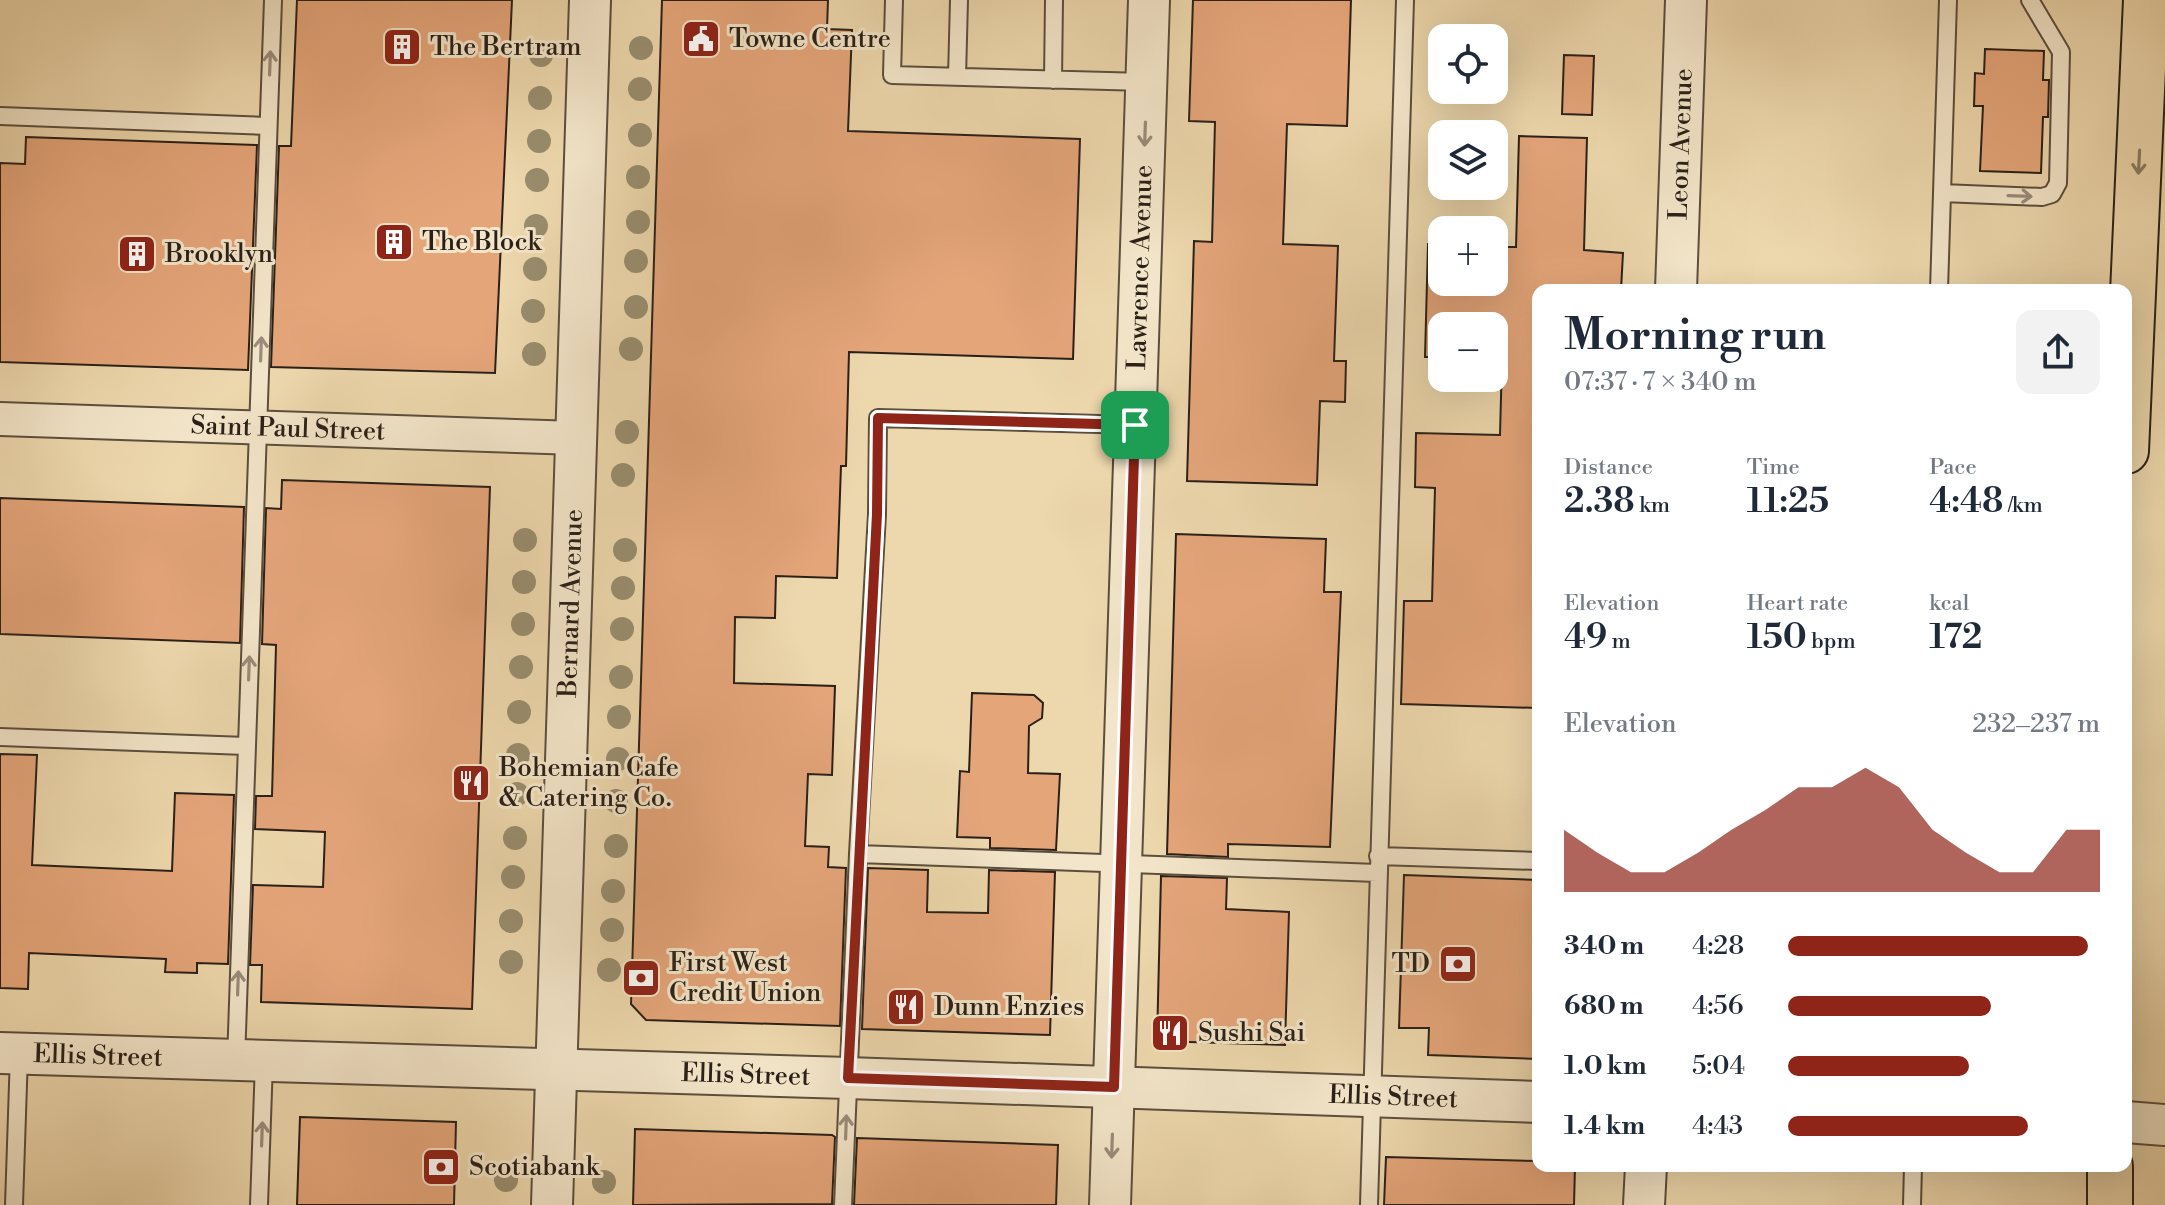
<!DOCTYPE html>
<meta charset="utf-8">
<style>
body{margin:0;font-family:"Libre Bodoni",serif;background:#f2f2f3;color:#1f2937;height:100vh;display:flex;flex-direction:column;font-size:30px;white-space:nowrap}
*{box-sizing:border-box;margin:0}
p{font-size:26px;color:#747a83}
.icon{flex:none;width:44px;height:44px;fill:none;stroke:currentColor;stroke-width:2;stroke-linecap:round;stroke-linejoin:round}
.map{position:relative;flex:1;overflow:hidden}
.panel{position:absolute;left:1532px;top:284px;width:600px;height:888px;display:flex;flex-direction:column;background:#fff;border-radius:16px;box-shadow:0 8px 32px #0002}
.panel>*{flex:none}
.fabs{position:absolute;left:1428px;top:24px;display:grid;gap:16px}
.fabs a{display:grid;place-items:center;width:80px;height:80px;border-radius:16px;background:#fff;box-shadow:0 8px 32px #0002;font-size:40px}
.pin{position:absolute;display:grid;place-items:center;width:68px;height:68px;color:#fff;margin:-34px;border-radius:16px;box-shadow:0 4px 12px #0006}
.round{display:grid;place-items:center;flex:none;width:84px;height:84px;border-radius:16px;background:#f2f2f3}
.head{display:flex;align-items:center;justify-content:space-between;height:136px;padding:0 32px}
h1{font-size:44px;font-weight:600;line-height:60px}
.figures{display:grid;grid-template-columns:repeat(3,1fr);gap:12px;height:136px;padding:8px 32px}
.figures div{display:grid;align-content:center}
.figures b{font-size:34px;font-weight:600}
.figures small{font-size:22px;font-weight:400}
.figures p{font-size:22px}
.chart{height:224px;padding:16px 32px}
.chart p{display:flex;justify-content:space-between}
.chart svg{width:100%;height:144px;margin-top:8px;fill:#8f2418;opacity:.7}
ul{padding:0 32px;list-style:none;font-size:26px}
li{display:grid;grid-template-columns:128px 96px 1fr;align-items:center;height:60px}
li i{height:20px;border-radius:10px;background:#8f2418}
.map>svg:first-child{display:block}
.building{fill:#e4a579;stroke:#2a2019;stroke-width:2}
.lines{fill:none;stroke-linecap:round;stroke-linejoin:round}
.service-casing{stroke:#5b4e3e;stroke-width:20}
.minor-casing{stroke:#5b4e3e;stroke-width:36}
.tertiary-casing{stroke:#5b4e3e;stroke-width:44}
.trunk-casing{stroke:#2a2019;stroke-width:48}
.service{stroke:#f3e5c9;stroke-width:16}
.minor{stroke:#f3e5c9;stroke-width:32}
.tertiary{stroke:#f3e5c9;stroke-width:40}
.trunk{stroke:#edd7ac;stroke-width:44}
.tree{fill:#988d6e}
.oneway{stroke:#998c7a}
.oneway2{stroke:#8c7c62}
.route-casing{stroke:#fff;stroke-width:16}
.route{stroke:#8f2418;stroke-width:10}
.labels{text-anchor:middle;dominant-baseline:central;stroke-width:6;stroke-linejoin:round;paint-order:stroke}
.poi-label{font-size:26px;fill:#2a2019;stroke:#f3e5c9;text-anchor:start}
.street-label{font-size:26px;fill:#2a2019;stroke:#f3e5c9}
</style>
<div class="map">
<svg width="2165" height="1205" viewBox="0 0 2165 1205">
<rect width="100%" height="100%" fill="#edd7ac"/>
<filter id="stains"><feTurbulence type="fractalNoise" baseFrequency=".0025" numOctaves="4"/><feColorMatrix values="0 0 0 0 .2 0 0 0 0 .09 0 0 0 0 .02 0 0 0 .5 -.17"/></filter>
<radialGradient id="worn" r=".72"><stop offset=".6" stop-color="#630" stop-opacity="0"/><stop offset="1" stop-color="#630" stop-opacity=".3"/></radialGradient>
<!-- building -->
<path class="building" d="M297,0H512L495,373L271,367L279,146H291Z
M662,0H828L827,29L852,30L848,131L1080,139L1073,359L849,352L846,466H841L837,578L776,576L775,618L735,617L734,683L835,686L832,775L808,774L805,846L829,847L828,867L846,868L840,1026L646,1020L631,1004Z
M1193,0H1351L1347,126L1287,124L1283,244L1338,246L1334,361H1346L1345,402L1320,401L1317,485L1187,481L1194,241L1212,242L1215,122L1189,121Z
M1985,49L2044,51L2043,80H2049L2048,117H2043L2041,173L1980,171L1983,106H1974L1975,73L1984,74Z
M1564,55L1594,56L1592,115L1562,114Z
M1519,136L1587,138L1584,250L1623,253L1621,290H1538V708L1401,704L1404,601H1432L1435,488L1415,487L1416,433L1500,435L1502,359H1494V326H1442V357H1425L1428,244L1442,245V282H1494V247H1516Z
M26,137L257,145L248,370L0,362V163L25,164Z
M282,480L490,487L472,1009L261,1002L262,965H250L253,885L323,887L325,832L255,829L256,796H272L276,645L262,644L266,508L281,509Z
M0,498L244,507L240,643L0,634Z
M1176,534L1326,539L1324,592H1341L1330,847L1228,844V857L1167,854Z
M972,693L1034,695L1043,703L1042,718L1029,726L1028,773L1060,774L1056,850L990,848V838L957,837L960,771L969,772Z
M0,754L37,755L32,865L172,871L175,793L234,795L228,964L197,963V973L165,972L166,959L29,953L28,989L0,988Z
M868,868L928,870L927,912L988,913L989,870L1055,872L1050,1035L862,1029Z
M1404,875L1538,880V1059L1428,1055L1429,1028H1399Z
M1161,876L1227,878L1226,909L1289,912L1285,1045L1157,1041Z
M300,1117L456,1122L454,1205H297Z
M635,1129L832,1135L835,1137L832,1204L633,1205Z
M857,1138L1058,1145L1056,1205H854Z
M1386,1157L1538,1161V1166H1575L1574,1205H1384Z"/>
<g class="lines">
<defs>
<path id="service" d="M894,0L892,75L1145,82
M957,77L959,0
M1053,80L1054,0
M0,116L268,126
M1942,193L2042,197L2052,194L2058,183L2061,52L2030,0
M1939,290L1948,0
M0,737L246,746
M858,854L1377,873
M1378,856L1538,861
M236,1061L273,0
M14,1205L19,1054
M259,1205L264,1062
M843,1205L858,854L877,514L878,418L1135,425
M1369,1205L1405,0
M1912,1205L1913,1166"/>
<g id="minor">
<path id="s1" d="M0,419L577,438"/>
</g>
<g id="tertiary">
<path id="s2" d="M1676,290L1686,0"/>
<path id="s3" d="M0,1053L848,1078L1538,1102"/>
<path d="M2126,1122L2165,1125"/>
<path id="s4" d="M552,1205L590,0"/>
<path id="s5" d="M1110,1205L1149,0"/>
<path d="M1644,1205L1646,1166"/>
</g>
<path id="trunk" d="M2126,451L2146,0
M2110,1205V1166"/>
</defs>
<!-- service casing -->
<use href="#service" class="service-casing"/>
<!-- minor casing -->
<use href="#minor" class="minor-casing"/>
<!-- tertiary casing -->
<use href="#tertiary" class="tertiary-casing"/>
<!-- trunk casing -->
<use href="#trunk" class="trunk-casing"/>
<!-- service -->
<use href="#service" class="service"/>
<!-- minor -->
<use href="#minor" class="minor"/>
<!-- tertiary -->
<use href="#tertiary" class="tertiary"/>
<!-- trunk -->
<use href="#trunk" class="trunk"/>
</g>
<!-- trees -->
<g class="tree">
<circle cx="641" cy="48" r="12"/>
<circle cx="541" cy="55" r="12"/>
<circle cx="640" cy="89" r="12"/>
<circle cx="540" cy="98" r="12"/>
<circle cx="640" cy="135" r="12"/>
<circle cx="539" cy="141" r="12"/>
<circle cx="638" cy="177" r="12"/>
<circle cx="537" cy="180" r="12"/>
<circle cx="638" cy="222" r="12"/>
<circle cx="536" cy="226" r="12"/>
<circle cx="636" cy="261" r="12"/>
<circle cx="535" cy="269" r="12"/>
<circle cx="636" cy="307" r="12"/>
<circle cx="533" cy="311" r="12"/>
<circle cx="631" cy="349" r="12"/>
<circle cx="534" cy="354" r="12"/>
<circle cx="627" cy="432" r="12"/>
<circle cx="623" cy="475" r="12"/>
<circle cx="525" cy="540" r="12"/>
<circle cx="625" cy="550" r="12"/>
<circle cx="524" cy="582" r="12"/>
<circle cx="623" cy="588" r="12"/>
<circle cx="523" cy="624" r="12"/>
<circle cx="622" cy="629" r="12"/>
<circle cx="521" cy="667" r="12"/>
<circle cx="621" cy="677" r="12"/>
<circle cx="519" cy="712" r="12"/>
<circle cx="619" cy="717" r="12"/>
<circle cx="518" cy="755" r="12"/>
<circle cx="618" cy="759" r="12"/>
<circle cx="517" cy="794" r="12"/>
<circle cx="616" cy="801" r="12"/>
<circle cx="515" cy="838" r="12"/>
<circle cx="616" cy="846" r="12"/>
<circle cx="513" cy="877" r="12"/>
<circle cx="613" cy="891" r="12"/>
<circle cx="511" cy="921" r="12"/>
<circle cx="612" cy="930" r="12"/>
<circle cx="511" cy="962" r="12"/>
<circle cx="609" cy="970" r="12"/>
<circle cx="506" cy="1180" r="12"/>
<circle cx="604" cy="1182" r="12"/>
</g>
<!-- one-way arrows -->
<defs><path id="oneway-shaft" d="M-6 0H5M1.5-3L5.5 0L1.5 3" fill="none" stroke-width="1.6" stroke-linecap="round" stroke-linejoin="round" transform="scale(2)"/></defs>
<g class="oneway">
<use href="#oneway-shaft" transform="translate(270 63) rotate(-88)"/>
<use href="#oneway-shaft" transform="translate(1145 134) rotate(92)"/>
<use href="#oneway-shaft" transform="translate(2020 196) rotate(2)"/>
<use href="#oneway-shaft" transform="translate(261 349) rotate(-88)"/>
<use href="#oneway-shaft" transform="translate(249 668) rotate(-88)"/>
<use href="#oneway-shaft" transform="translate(238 983) rotate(-88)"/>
<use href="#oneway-shaft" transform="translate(846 1127) rotate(-88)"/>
<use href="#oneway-shaft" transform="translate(262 1134) rotate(-88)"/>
<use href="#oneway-shaft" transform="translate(1112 1146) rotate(92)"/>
</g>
<use class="oneway2" href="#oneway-shaft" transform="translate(2139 162) rotate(93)"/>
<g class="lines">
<defs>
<path id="route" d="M878,418L1135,425L1114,1087L848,1078L877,514Z"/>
</defs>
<!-- route casing -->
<use href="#route" class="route-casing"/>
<!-- route -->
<use href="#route" class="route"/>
</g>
<!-- icons -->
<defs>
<symbol id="civic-square" viewBox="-11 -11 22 22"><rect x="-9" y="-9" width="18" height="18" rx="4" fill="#8f2418" stroke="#f3e5c9"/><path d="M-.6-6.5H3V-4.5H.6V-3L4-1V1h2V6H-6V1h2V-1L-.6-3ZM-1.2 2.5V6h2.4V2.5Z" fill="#fff"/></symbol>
<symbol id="building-square" viewBox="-11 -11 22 22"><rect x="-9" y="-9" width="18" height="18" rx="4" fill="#8f2418" stroke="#f3e5c9"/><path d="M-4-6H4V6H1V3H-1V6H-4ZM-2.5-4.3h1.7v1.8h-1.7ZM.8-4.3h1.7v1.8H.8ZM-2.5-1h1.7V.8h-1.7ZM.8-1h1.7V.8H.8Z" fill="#fff"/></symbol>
<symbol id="restaurant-square" viewBox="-11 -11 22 22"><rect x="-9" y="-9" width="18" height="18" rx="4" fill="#8f2418" stroke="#f3e5c9"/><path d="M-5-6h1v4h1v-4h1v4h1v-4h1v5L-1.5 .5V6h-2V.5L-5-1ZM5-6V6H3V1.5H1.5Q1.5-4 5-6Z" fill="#fff"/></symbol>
<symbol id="bank-square" viewBox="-11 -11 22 22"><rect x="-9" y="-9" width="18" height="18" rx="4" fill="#8f2418" stroke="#f3e5c9"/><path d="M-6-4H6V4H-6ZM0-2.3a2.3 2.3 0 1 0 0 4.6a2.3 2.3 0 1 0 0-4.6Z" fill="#fff"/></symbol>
</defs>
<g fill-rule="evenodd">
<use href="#civic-square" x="679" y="17" width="44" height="44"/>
<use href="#building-square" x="380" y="25" width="44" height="44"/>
<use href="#building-square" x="372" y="220" width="44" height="44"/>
<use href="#building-square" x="115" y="232" width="44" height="44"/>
<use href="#restaurant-square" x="449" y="761" width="44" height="44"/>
<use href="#bank-square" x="1436" y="942" width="44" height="44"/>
<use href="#bank-square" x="619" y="956" width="44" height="44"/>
<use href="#restaurant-square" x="884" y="985" width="44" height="44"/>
<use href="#restaurant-square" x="1148" y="1011" width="44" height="44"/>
<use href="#bank-square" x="419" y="1145" width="44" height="44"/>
</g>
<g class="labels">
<!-- poi labels -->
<g class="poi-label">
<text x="729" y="39">Towne Centre</text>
<text x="430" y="47">The Bertram</text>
<text x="422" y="242">The Block</text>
<text x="165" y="254">Brooklyn</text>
<text x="499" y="768">Bohemian Cafe<tspan x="499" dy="30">&amp; Catering Co.</tspan></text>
<text x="669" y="963">First West<tspan x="669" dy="30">Credit Union</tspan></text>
<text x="1430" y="964" text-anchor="end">TD</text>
<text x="934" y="1007">Dunn Enzies</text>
<text x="1198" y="1033">Sushi Sai</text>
<text x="469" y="1167">Scotiabank</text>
</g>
<!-- street labels -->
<g class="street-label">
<text stroke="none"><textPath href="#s2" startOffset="146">Leon Avenue</textPath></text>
<text stroke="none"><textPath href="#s5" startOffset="938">Lawrence Avenue</textPath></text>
<text stroke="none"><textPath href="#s1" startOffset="288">Saint Paul Street</textPath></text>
<text stroke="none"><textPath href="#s4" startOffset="602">Bernard Avenue</textPath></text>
<text stroke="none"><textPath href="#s3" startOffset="98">Ellis Street</textPath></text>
<text stroke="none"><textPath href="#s3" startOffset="746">Ellis Street</textPath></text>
<text stroke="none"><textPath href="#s3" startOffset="1394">Ellis Street</textPath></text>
</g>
</g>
<rect width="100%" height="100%" filter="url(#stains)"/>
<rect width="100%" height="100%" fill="url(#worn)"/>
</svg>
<div class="fabs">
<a><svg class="icon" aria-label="locate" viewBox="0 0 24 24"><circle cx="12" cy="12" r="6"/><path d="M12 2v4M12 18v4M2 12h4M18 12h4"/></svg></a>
<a><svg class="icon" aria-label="layers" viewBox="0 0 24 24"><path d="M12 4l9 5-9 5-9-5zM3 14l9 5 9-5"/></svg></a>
<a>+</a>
<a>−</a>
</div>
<div class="pin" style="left:1135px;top:425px;background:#1e9e55"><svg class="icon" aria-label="arrive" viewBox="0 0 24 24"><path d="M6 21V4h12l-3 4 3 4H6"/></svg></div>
<section class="panel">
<div class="head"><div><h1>Morning run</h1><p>07:37 · 7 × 340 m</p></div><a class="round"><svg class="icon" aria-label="share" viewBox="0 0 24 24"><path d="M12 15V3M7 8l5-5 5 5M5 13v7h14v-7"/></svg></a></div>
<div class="figures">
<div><p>Distance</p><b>2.38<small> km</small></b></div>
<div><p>Time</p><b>11:25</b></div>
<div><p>Pace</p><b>4:48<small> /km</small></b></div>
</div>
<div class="figures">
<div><p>Elevation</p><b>49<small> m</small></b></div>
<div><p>Heart rate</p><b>150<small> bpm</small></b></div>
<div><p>kcal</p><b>172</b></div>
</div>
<div class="chart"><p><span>Elevation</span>232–237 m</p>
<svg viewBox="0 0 160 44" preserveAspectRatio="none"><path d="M0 44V25L10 32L20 38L30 38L40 32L50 25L60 19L70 12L80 12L90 6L100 12L110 25L120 32L130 38L140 38L150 25L160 25V44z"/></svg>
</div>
<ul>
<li><b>340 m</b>4:28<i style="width:96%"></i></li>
<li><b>680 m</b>4:56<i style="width:65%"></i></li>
<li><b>1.0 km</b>5:04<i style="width:58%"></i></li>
<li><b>1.4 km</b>4:43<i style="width:77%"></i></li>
</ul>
</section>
</div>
